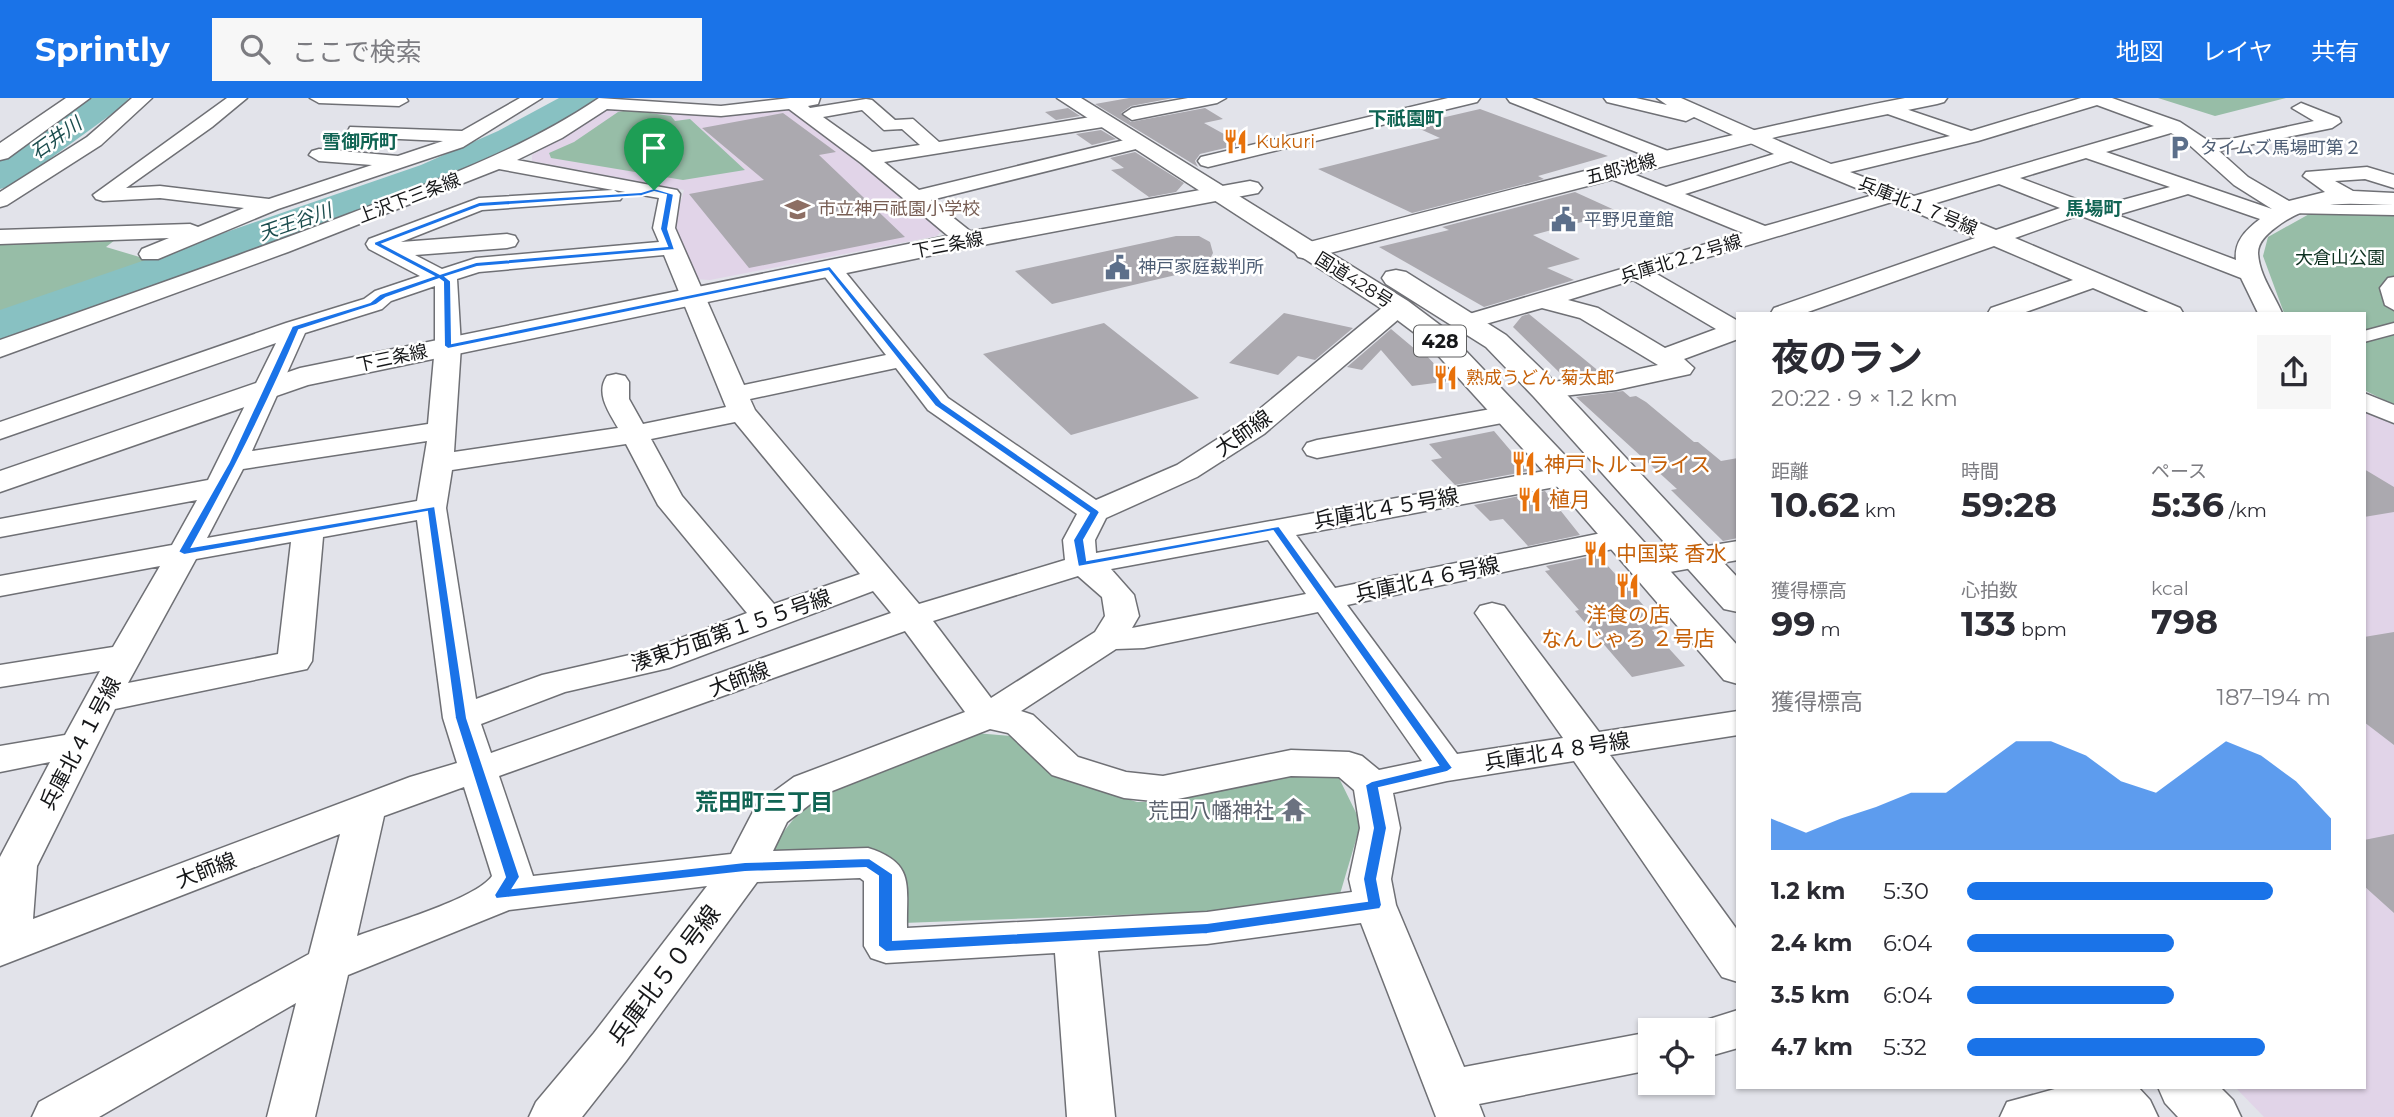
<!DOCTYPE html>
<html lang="ja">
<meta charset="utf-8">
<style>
body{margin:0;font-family:Montserrat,"Noto Sans JP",sans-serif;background:#f7f7f7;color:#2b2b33;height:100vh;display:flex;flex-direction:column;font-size:26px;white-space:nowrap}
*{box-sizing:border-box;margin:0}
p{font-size:23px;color:#7c7c81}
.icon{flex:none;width:38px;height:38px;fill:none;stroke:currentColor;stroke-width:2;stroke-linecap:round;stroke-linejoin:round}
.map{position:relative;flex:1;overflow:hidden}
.panel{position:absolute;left:1736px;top:214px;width:630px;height:777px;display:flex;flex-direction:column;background:#fff;border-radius:0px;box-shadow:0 2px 5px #0004}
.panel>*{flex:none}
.tools{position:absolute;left:1638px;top:920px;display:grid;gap:14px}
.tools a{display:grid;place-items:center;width:77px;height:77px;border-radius:0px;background:#fff;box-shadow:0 2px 5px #0004;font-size:35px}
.pin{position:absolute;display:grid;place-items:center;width:60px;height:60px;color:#fff;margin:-72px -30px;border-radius:50% 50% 50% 0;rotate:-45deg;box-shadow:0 0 7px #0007}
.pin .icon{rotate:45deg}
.round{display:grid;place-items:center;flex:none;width:74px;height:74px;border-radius:0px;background:#f7f7f7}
.overview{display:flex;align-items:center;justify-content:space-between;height:119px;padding:0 35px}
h1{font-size:38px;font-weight:700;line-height:52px}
.stats{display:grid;grid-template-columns:repeat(3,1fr);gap:10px;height:119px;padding:7px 35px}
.stats div{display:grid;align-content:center}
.stats b{font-size:35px;font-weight:700}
.stats small{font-size:19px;font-weight:400}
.stats p{font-size:19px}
.chart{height:196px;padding:14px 35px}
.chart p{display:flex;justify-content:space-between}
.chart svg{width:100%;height:126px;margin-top:7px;fill:#1a73e8;opacity:.7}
ul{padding:0 35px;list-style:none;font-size:23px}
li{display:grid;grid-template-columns:112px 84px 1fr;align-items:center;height:52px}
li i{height:18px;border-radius:9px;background:#1a73e8}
header{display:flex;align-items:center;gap:42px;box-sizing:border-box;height:98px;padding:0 35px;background:#1a73e8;color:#fff}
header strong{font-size:33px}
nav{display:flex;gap:38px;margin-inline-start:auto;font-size:24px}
.search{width:490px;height:63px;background:#f7f7f7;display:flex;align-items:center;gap:18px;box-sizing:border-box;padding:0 24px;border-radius:0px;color:#7c7c81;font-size:26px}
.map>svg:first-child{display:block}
.education{fill:#e1d4e8}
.green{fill:#97bda7}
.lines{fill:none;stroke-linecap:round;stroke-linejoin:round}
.river{fill:#88c1c2;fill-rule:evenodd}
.building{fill:#aba9af}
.pedestrian-casing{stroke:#6f7075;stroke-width:3}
.minor-casing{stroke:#6f7075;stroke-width:3}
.tertiary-casing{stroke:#6f7075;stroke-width:3}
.trunk-casing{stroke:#6f7075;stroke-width:3}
.pedestrian{fill:#fff;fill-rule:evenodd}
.minor{fill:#fff;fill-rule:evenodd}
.tertiary{fill:#fff;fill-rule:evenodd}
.trunk{fill:#fff;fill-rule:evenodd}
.route{fill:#1a73e8;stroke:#fff;stroke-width:2;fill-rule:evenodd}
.labels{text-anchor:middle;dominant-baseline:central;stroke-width:5;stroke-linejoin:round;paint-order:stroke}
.far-food-label{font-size:18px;fill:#c56008;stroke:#fff;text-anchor:start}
.far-service-label{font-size:18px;fill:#4e5e75;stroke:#fff;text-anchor:start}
.far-street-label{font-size:18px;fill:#161719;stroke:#fff}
.far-education-label{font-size:18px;fill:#785e54;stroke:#fff;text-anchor:start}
.far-park-label{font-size:18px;fill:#0d3120;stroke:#fff}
.far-neighbourhood-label{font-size:19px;font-weight:bold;fill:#106453;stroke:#fff}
.far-water-label{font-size:19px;font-style:italic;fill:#1b4d4e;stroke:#fff}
.shield{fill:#fff;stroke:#5c5d5e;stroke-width:2}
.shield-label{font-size:19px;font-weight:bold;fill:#161719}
.street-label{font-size:21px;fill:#161719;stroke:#fff}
.food-label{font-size:21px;fill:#c56008;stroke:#fff;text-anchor:start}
.worship-label{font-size:21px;fill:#5b616d;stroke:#fff;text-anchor:end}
.neighbourhood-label{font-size:23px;font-weight:bold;fill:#106453;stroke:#fff}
.near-street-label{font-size:24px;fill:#161719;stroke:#fff}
</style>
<header>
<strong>Sprintly</strong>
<div class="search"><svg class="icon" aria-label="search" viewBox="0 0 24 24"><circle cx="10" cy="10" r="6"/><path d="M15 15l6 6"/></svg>ここで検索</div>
<nav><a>地図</a><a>レイヤ</a><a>共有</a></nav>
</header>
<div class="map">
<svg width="2394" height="1019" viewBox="0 0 2394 1019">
<rect width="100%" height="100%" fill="#e2e3ea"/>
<!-- education -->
<path class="education" d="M622,9L791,12L943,131L937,138L710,182L694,181L673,130L684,92L532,63V57L605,12Z
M2364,311L2394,327V1019H2264L2235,989H2364Z"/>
<!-- green -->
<path class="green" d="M2158,0H2286L2215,18Z
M629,12L671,18L675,23L690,21L745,72L683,82L551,60L549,55L574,44L618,14Z
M2394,104V307L2364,292V215H2284L2263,158L2268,139L2329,105Z
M120,138L106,149L163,166L0,224V142Z
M975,635L1011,638L1050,676L1137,704H1167L1289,678L1339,680L1361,725L1340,796L1202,814L903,825L900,773L772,761L774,746L810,700Z"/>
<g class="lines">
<!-- river -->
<path class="river" d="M90,0H129L124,7L14,87L0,91V62Z
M559,0H599L594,7L542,39L449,83L0,242V212L421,67L498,33Z"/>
</g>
<!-- building -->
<path class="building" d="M1129,0H1173L1131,8L1121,15L1131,24L1205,10L1223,21L1204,25L1242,46L1200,56L1195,63L1198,69L1095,6Z
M1068,10L1080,18L1056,22L1045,14Z
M1480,11L1608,58L1538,78L1544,81L1412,115L1318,71L1440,40L1411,27Z
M783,15L836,54L819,57L905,139L749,170L689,96L764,82L702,30Z
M1101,32L1116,41L1092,47L1076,36Z
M1135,54L1184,85L1176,94L1149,99L1111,72L1124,70L1110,60Z
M1575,94L1619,114L1533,137L1580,161L1547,170L1574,182L1484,209L1379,149L1449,132L1442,129Z
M1176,138H1199L1210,144L1213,155L1208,165L1193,173L1052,206L1015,173Z
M1284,215L1353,230L1315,262L1298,258L1278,277L1229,265Z
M1529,216L1601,275L1565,280L1513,229L1522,218Z
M1104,225L1199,300L1071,337L983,256Z
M1391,231L1422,257H1426L1450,283L1412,288L1381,252L1362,272L1347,269Z
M1623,293L1630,299L1636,298L1646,304L1694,344H1698L1721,363L1738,360V440L1723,443L1671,392L1677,391L1576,299Z
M1494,333L1528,373L1455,387L1431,362L1442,360L1429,346Z
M2364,371L2394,389V414L2364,419Z
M1545,393L1580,437L1528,448L1503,421L1490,423L1474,407Z
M1598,457L1663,529L1652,532L1685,568L1632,579L1575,513L1579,512L1545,473L1550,472L1546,468Z
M2394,534V647L2364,624V539Z
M2394,736V815L2364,788V742Z"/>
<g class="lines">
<defs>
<path id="pedestrian" d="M2289,107H2394V117L2283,115L2281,112Z
M2394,179V212L2385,207L2380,190L2388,180Z
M2394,225V236L2364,244V233Z"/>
<path id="minor" d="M132,0H152L101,47L7,107L0,109V94L87,39Z
M227,0H247L212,29L126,90L160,88L269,101L372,67L319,63L309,57L312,53L319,51L398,58L443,43L357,39L350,37L348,33L350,29L462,33L520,0H542L463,49L278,111L158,161H142L139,156L142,151L169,140L0,146V132L190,126L198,129L244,110L160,100L103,103L96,101L93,97Z
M310,0H406L408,3L399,8L319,5Z
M599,0L721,8L790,0H820L818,6L808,8L810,10L866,1L872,2L895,22L913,21L939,44L1103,17L1112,23L1103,29L884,64L919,92L1137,39L1144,41L1147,45L1144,49L931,102L975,137L978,142L975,147H959L861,65L789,11L721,18L607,11L562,40L517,62L677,92L680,96L675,130L744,287L886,257L818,170L822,165H838L948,300L1096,402L1177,367L1244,324L1389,204L1398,202L1407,204L1410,209L1407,214L1264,336L1197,379L1106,420L1095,442L1096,455L1566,369L1576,372L1581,378L1576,384L1566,387L1296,437L1335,490L1621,431L1632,433L1637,440L1632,447L1347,507L1457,656L1563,640L1475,515L1480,508L1492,505L1504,508L1599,634L1738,613V637L1610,657L1738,833V884L1722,879L1574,663L1447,683L1393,695L1400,730L1391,781L1396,807L1464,969L1650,934V972L1479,1006L1484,1019H1436L1361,825L1207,846L1098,853L1115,1019H1067L1055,855L886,865L871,860L864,848V783L860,780L757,784L626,963L582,1019H529L536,1004L594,935L707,788L509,812L348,877L315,1019H267L296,905L99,1019H32L39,1004L309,856L340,736L0,868V759L50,664L0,674V648L65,637L100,573L0,589V567L113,549L160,468L0,498V478L172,447L197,402L0,439V421L208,382L276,245L0,341V324L286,225L364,201L375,193L420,178L369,151L366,146L369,141L479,100L613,92L499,71L288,154L0,259V242C117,201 234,160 349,116C436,83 522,52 599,0ZM862,12L884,32L902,31L920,47L872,54L823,19ZM614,92L659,100L653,130L659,144L476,160L442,171L415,157L507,150L515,148L518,143L515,138L507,136L401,144L482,112L620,102L623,98ZM664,157L726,309L643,326L629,301V284L625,278L616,276L607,278C595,295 609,314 618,330L454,354L461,248L457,181L479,174ZM435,188V248L428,326L252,353L305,235L382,211L391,203ZM896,270L928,312L1077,416L1063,442L1065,462L919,506L755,312L750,301ZM735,324L860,476L774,506L682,398L651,341ZM427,343L417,403L207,440L243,371ZM626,346L658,407L747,515L647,553L542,577L476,601L446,410L452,372ZM417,422L443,620L457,665L410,679L33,821L37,768L115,611L307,571L312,563L323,439ZM1268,442L1306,496L1132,530L1139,518L1134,497L1111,471ZM291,444L278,556L128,585L196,461ZM1078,478L1102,499L1105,518L1095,534L991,600L933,523ZM873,493L891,515L491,655L481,626L565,594L669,570ZM1318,514L1422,663L1379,672L1362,658L1349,654L1291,652L1163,678L1126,674L1078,659L1033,617L1021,613L1116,551L1144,550ZM905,533L965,614L794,679L757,706L731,756L533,778L499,678ZM990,631L1008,635L1052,677L1124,700L1163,704L1291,678L1339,679L1354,692L1360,730L1349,781L1352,794L1207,814L907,830C906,788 916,765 868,750L773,753L787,724L822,697ZM464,689L492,778C476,801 386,827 357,838L384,718Z
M1188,0H1226L1217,5L1132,22L1123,16L1132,10Z
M1448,0H1480L1477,4L1208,69L1201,67L1198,63L1201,59Z
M1507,0H1532L1673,55L1676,59L1673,63H1659L1510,4Z
M1604,0H1636L1667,7L1657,0H1681L1831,66L1950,38L1882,14L1879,10L1888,5L1971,33L2081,0H2112L2180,24L2207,42L2231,41L2314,23L2292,10L2301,5L2339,20L2341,24L2332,30L2219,53L2248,79L2289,103L2325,94L2303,78L2306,74L2367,69L2394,77V90L2365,81L2335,83L2353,93L2394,95V107C2347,106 2315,99 2275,130C2267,136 2258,144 2258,155C2259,177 2274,196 2282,215H2258L2241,180L2079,117L2015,140L2180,210L2183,215H2151L2093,190L2023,215H1988L1991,210L2073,182L1994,148L1805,215H1771L1774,210L1975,140L1892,104L1655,175L1738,223V241L1684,261L1694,270L1690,276L1616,292L1545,300L1536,298L1532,292L1536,286L1616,276L1658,267L1580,220L1542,210L1468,231L1459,229L1456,224L1459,219L1743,135L1604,78L1601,74L1604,70H1618L1666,89L1774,56L1694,19L1686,23L1607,4ZM2097,7L2154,28L1914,98L1850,74L1978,43ZM2171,35L2185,43L2234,87L2272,111L2106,54ZM2086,60L2170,89L2097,109L2020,80ZM1791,63L1873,97L1765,128L1685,96ZM1999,86L2060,110L1996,132L1933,106ZM2188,96L2260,121C2246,132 2234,143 2236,162L2117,117ZM1633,182L1716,231L1665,250L1598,210L1568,202Z
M2364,295L2394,307V325L2364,313Z
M1508,308L1518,310L1522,316L1518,322L1317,360L1307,357L1303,351L1307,345L1317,342Z
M1738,443V462L1647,478L1636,475L1631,468L1636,461L1647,458Z
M1738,912V950L1703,960V933H1684L1687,928Z
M2062,989H2131L2135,997L2128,1011L2104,1019H2000L2007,1004Z"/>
<path id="tertiary" d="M66,0H90L8,60L0,62V45Z
M1905,0H1947L1944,4L1937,6L1780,38L1307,161L1298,159L1294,153L1298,147C1500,95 1700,40 1905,0Z
M1250,83L1258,85L1262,90L1258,95L967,150L308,287L0,394V373L300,270L967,134Z"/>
<path id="trunk" d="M1057,0H1081L1408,203L1444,230L1578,371L1738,548V586L1724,582L1554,385L1424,242L1388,215Z
M1396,172L1406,174L1506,237L1556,285L1738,480V514L1724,511L1534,299L1486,249L1386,186L1382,180L1386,174Z
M2076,989H2138L2150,1002L2158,1019H2095L2083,1005Z
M2158,989H2220L2233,1002L2241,1019H2178L2165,1005Z"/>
</defs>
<!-- pedestrian casing -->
<use href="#pedestrian" class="pedestrian-casing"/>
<!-- minor casing -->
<use href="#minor" class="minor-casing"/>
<!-- tertiary casing -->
<use href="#tertiary" class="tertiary-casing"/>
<!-- trunk casing -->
<use href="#trunk" class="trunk-casing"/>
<!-- pedestrian -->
<use href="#pedestrian" class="pedestrian"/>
<!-- minor -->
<use href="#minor" class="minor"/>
<!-- tertiary -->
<use href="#tertiary" class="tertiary"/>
<!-- trunk -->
<use href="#trunk" class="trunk"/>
</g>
<!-- route -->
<path class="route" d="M654,90L674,96L668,131L675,152L477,169L446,179L451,183L452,245L830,168L942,304L1098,412L1100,414L1084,442L1087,462L1279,428L1453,670L1447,674L1379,690L1387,730L1377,781L1382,807L1380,811L1207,836L886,854L878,848V778L866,770L745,774L496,801L494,797L505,779L455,620L427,414L184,457L178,454L229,364L292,228L370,204L380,196L433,178L374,147V144L479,104L641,94ZM654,94L666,97L660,131L667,148L476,164L440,176L383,146L480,109L642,98ZM828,173L935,308L1089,415L1073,442L1078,469L1273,433L1438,667L1372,683L1365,687L1373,730L1363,781L1367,803L1207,825L893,842V776L869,760L745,764L513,790L520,779L467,620L435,408L192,449C231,378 268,307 299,232L376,207L386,200L439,181L443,184L444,248L448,251Z"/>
<!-- icons -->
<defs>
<symbol id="restaurant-bare" viewBox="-9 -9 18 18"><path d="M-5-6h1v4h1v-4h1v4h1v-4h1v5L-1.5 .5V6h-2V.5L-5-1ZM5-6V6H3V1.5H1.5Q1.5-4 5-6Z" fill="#e8710a" stroke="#fff" stroke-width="2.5" paint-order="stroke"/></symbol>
<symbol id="parking-bare" viewBox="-9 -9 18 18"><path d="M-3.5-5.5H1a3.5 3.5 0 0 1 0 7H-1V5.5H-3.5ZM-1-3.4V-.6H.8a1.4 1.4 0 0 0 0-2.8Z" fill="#5c6f8a" stroke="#fff" stroke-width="2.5" paint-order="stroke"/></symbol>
<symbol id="school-bare" viewBox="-9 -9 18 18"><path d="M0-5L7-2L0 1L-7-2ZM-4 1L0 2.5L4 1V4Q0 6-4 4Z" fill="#8d6e63" stroke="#fff" stroke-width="2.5" paint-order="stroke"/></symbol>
<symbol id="civic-bare" viewBox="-9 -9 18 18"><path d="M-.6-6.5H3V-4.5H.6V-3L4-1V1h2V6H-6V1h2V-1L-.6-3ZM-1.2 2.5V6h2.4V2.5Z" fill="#5c6f8a" stroke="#fff" stroke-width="2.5" paint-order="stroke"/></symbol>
<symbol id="temple-bare" viewBox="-9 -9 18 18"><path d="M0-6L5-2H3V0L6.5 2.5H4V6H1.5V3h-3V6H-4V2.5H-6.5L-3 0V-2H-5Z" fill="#6b7280" stroke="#fff" stroke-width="2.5" paint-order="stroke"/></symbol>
</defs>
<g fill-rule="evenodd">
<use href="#restaurant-bare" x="1218" y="26" width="35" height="35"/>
<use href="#parking-bare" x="2162" y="32" width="35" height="35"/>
<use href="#school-bare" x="780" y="94" width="35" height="35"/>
<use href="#civic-bare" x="1546" y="104" width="35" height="35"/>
<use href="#civic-bare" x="1100" y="152" width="35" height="35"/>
<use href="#restaurant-bare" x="1428" y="262" width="35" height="35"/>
<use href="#restaurant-bare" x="1506" y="348" width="35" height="35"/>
<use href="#restaurant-bare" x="1512" y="384" width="35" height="35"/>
<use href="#restaurant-bare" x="1578" y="438" width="35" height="35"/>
<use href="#restaurant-bare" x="1610" y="470" width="35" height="35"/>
<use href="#temple-bare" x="1276" y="694" width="35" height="35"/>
</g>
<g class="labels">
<!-- far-food labels -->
<g class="far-food-label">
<text x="1256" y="44">Kukuri</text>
<text x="1466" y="280">熟成うどん 菊太郎</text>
</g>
<!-- far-service labels -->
<g class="far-service-label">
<text x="2200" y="50">タイムズ馬場町第２</text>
<text x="1584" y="122">平野児童館</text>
<text x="1138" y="169">神戸家庭裁判所</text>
</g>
<!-- far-street labels -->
<g class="far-street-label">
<text transform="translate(1621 71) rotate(-15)">五郎池線</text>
<text transform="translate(409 100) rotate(-21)">上沢下三条線</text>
<text transform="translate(1918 108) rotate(22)">兵庫北１７号線</text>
<text transform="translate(948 147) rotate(-11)">下三条線</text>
<text transform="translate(1681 161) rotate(-17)">兵庫北２２号線</text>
<text transform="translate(1354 182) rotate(32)">国道428号</text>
<text transform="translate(392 260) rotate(-12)">下三条線</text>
</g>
<!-- far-education labels -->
<g class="far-education-label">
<text x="818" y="111">市立神戸祇園小学校</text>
</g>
<!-- far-park labels -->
<g class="far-park-label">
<text x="2340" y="160">大倉山公園</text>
</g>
<!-- far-neighbourhood labels -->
<g class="far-neighbourhood-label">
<text x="1406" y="20">下祇園町</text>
<text x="360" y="43">雪御所町</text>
<text x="2094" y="110">馬場町</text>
</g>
<!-- far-water labels -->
<g class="far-water-label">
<text transform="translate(56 40) rotate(-35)">石井川</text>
<text transform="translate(295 124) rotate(-19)">天王谷川</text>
</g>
<!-- shield labels -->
<rect class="shield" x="1414" y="227.5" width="52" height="31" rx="5"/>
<g class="shield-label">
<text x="1440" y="243">428</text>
</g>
<!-- street labels -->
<g class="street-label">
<text transform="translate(1243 335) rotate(-35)">大師線</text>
<text transform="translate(1386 410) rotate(-10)">兵庫北４５号線</text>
<text transform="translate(1427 481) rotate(-12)">兵庫北４６号線</text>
<text transform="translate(731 532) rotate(-19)">湊東方面第１５５号線</text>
<text transform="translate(739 581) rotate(-20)">大師線</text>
<text transform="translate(80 645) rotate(-62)">兵庫北４１号線</text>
<text transform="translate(1557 653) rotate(-9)">兵庫北４８号線</text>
<text transform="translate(206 772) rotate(-21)">大師線</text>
</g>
<!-- food labels -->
<g class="food-label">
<text x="1544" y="366">神戸トルコライス</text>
<text x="1549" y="401">植月</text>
<text x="1616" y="455">中国菜 香水</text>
<text x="1628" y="516" text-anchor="middle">洋食の店<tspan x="1628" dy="24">なんじゃろ ２号店</tspan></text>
</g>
<!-- worship labels -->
<g class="worship-label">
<text x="1274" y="712">荒田八幡神社</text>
</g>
<!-- neighbourhood labels -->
<g class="neighbourhood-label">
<text x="764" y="704">荒田町三丁目</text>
</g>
<!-- near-street labels -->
<g class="near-street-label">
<text transform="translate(664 877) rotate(-53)">兵庫北５０号線</text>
</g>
</g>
</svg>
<div class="tools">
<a><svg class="icon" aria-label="locate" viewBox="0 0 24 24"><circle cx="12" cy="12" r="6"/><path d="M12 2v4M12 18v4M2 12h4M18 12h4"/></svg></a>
</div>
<div class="pin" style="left:654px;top:92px;background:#1e9e55"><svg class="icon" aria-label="arrive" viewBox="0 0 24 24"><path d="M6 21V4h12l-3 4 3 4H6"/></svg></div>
<section class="panel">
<div class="overview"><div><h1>夜のラン</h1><p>20:22 · 9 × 1.2 km</p></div><a class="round"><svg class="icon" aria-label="share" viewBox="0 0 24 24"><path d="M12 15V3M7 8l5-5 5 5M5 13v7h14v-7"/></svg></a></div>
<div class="stats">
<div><p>距離</p><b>10.62<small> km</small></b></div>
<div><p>時間</p><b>59:28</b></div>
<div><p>ペース</p><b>5:36<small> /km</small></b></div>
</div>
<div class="stats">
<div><p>獲得標高</p><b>99<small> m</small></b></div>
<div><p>心拍数</p><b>133<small> bpm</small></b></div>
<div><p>kcal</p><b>798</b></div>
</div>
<div class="chart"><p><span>獲得標高</span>187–194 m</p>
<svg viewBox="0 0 160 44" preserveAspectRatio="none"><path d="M0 44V33L10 38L20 33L30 29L40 24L50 24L60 15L70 6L80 6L90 11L100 20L110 24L120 15L130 6L140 11L150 20L160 33V44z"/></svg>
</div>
<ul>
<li><b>1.2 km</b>5:30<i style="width:84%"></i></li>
<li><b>2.4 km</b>6:04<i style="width:57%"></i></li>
<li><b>3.5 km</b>6:04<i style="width:57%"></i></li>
<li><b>4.7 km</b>5:32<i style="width:82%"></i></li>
</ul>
</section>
</div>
